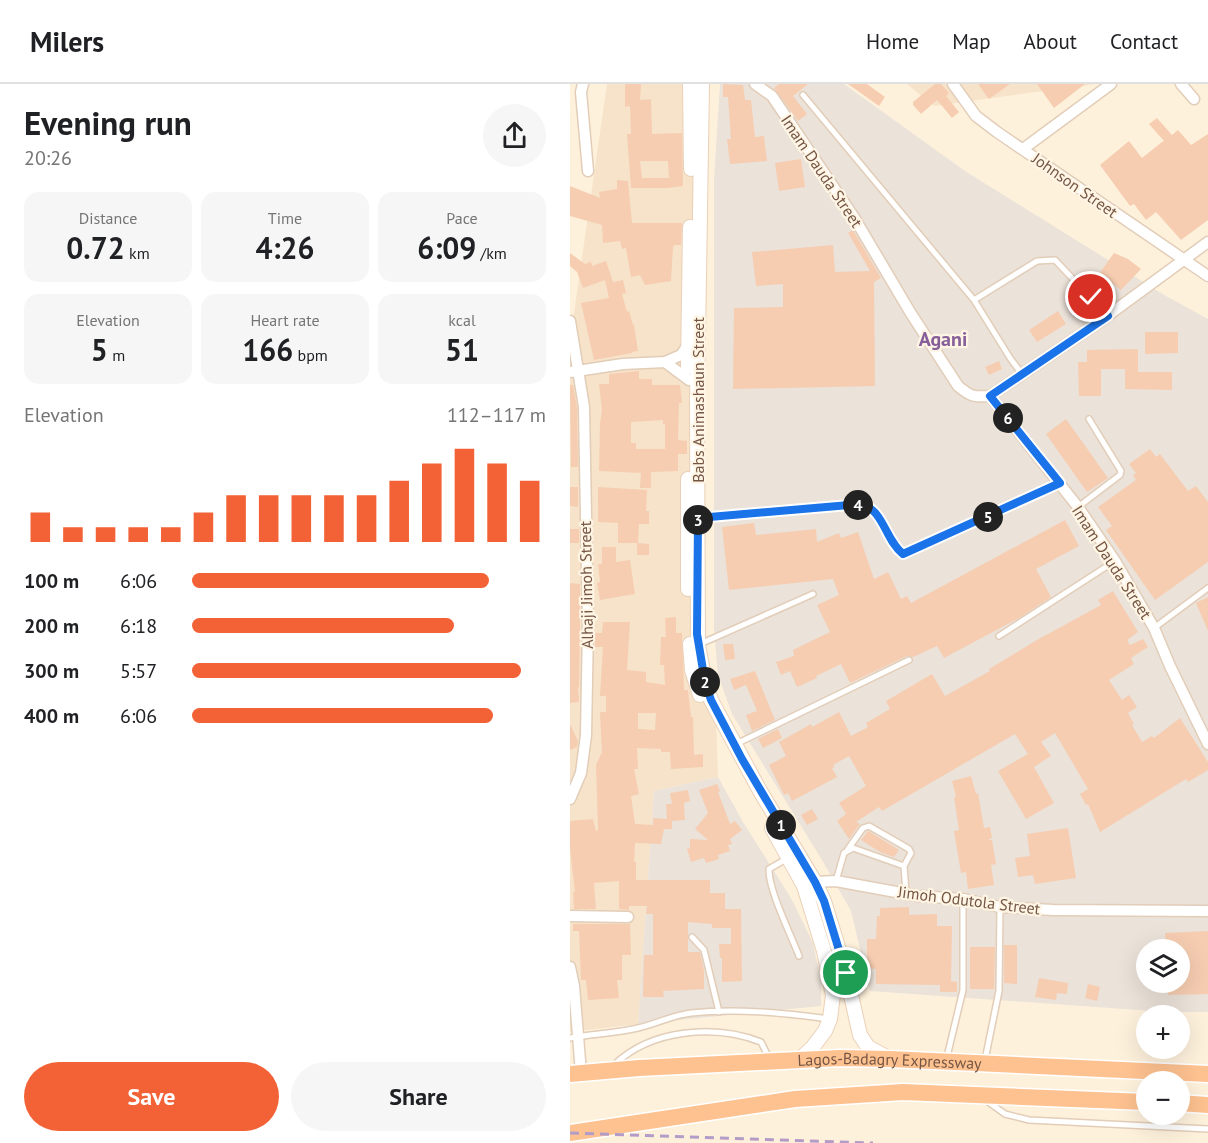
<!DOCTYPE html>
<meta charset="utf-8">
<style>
body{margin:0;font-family:"PT Sans",sans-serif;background:#f6f6f6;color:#202124;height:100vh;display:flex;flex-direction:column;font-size:22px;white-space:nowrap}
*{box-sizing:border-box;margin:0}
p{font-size:20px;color:#757577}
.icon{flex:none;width:33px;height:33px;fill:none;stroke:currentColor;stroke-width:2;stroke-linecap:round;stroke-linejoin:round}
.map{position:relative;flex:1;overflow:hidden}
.details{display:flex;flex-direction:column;background:#fff;width:570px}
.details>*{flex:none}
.controls{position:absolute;left:566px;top:855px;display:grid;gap:12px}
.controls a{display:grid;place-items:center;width:54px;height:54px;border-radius:50%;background:#fff;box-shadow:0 6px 24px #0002;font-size:30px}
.pin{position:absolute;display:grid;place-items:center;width:51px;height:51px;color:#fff;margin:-26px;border:3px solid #fff;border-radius:50%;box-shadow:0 2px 6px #0007}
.km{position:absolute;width:30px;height:30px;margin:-15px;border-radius:50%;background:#222;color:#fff;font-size:16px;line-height:30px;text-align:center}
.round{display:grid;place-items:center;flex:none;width:63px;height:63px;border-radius:32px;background:#f6f6f6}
.summary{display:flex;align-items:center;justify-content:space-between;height:102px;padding:0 24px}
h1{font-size:33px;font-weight:700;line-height:45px}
.stats{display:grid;grid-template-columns:repeat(3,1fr);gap:9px;height:102px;padding:6px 24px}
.stats div{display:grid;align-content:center;border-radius:15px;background:#f6f6f6;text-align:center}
.stats b{font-size:30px;font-weight:700}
.stats small{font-size:16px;font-weight:400}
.stats p{font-size:16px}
.chart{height:168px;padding:12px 24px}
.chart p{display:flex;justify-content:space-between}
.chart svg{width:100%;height:108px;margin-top:6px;stroke:#f36236;stroke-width:6}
.button{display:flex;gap:12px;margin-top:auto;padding:12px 24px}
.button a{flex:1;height:69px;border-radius:36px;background:#f36236;color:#fff;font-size:24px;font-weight:700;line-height:69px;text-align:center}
.button a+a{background:#f6f6f6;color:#202124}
ul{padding:0 24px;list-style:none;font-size:20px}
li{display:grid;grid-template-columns:96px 72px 1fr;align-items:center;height:45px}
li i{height:15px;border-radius:8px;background:#f36236}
header{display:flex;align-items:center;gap:36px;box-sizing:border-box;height:84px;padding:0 30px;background:#fff;border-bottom:2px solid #e0e0e0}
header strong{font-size:28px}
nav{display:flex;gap:33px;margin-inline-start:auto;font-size:21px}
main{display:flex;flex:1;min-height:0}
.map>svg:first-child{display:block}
.residential{fill:#f6e3ca}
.industrial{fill:#ebe2d9;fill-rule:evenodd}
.building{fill:#f6cdb1;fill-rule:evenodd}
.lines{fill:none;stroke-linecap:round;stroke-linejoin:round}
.service-casing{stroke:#e2cdb8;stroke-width:8}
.minor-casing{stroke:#e2cdb8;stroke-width:13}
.secondary-casing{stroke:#ead0b7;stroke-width:16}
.trunk-casing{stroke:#fff;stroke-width:19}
.service{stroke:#fff;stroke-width:5}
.minor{stroke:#fff;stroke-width:10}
.secondary{stroke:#fff;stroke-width:14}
.trunk{stroke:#fec290;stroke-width:16}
.rail{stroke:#b39cc7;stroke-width:3;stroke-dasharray:9 6;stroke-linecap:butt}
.route-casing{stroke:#fff;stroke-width:12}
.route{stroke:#1a73e8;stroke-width:8}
.labels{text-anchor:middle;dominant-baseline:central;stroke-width:4.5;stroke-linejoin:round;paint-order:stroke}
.street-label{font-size:16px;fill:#755644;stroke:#fff5e4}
.quarter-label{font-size:20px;font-weight:bold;fill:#865e99;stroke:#fff5e4}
</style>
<header>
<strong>Milers</strong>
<nav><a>Home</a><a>Map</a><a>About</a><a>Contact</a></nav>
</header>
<main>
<section class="details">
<div class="summary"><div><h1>Evening run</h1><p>20:26</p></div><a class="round"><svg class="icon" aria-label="share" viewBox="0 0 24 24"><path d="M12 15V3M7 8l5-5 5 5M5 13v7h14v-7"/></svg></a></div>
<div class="stats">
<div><p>Distance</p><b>0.72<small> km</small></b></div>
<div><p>Time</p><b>4:26</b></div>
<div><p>Pace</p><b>6:09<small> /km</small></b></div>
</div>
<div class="stats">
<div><p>Elevation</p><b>5<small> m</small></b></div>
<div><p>Heart rate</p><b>166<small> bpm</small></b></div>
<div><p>kcal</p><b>51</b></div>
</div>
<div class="chart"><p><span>Elevation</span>112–117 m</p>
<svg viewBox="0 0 160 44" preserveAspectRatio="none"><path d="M5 44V32M15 44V38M25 44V38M35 44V38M45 44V38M55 44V32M65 44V25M75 44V25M85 44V25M95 44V25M105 44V25M115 44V19M125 44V12M135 44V6M145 44V12M155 44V19"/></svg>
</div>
<ul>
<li><b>100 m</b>6:06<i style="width:84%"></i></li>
<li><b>200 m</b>6:18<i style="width:74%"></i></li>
<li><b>300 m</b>5:57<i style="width:93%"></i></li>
<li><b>400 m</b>6:06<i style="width:85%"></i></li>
</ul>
<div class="button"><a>Save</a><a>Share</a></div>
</section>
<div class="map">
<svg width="638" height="1059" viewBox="0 0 638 1059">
<rect width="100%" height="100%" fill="#fef1dc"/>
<!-- residential -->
<path class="residential" d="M37,0H132L130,531L145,608L148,693L84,707L68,940L0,948V257Z
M337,0H526L364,22Z"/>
<!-- industrial -->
<path class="industrial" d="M150,0H274L395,87L596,212L638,235V928H596L300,907L281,827L252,776L162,630L148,591L144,545V96ZM576,866H609V898H576Z
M148,693L173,738L221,814L243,859L251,897V922L68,940L84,707Z"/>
<!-- building -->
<path class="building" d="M55,0H71L70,16L81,15L82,50L112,49L113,102L98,104H61L57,50H61L60,22L55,23ZM70,77H98L99,94H72Z
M153,0L173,1L175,16H181L185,53L194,52L197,77L160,80L157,55H161L158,13H153Z
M209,0H238L223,12L237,30L228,37L204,4Z
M278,0H297L315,13L309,22Z
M365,0H371L379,9L376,12L389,28L382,34L367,16L351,30L343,21V18Z
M408,0H440L419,15Z
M467,0H515L484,24Z
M587,34L602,51L608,46L621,61L638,50V136L611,156L586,128L576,136L564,120L560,122L530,81L559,57L572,74L592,58L594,57L579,40Z
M231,75L235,103L209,107L205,79Z
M47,96L58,97L62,139H112L111,161H104L103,163L101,197L75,201L70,191L61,193L56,164L52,165L50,157L33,159L32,141L0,132V102L30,114L29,108L47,105Z
M283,146L311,194L304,198L305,302L163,305L164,224L213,223V200L186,202L182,168L263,161L265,188L300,187L278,149Z
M0,169L15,180L21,178L22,182L36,177L43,198L53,196L56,209L52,210L57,228L59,227L63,241H64L68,267L62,268V269L24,276L11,219L39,214L35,196L13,204L7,188L0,182Z
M544,169L558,175L571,185L551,206L543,200L535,206L524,197Z
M488,227L496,240L467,258L459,246Z
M575,248H608V269L575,270Z
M568,265V288H602V306L555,305V285H531V312H509L508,278H517V266Z
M429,277L432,285L419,291L415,283Z
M69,287V295H82V301H110L112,319H109L108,356L117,357V370H108V387L81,388V404H70L71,389L29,387L30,339L32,326L29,300H39V290ZM93,336V340H95V365H66V359H61V338Z
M0,301H3L7,324L8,383H1Z
M496,335L538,394L517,408L476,350Z
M580,365L586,373L590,370L618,407L626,402L638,418V478L585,516L536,446L542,442L528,423L566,396L563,391L566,389L559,380Z
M0,403H8V423L0,422Z
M28,403L77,406L76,427H79V440H69L68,459H48V439L28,438Z
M495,436L509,462L466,485L481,513L449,534L374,574L367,562L343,573L337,572L280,599L271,580L246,592L247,594L227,603L220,587L211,591L206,578L224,572L223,566L260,548L247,521L269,511L263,495L159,506L152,443L184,439L186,451L246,445L247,458L269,449L271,454L288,448L304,495L318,488L331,515L337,512L341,519Z
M0,445H9V459H0Z
M67,459L79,460V471H67Z
M32,463H46V478L60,476L65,510L30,516L27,499L30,498L28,480H32Z
M0,499L10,500V542L9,603H8L9,618L0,619Z
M543,507L568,548L557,556L560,561L573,555L578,563L561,574L564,580L539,596L552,616L559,611L567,623L558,629L564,640L562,641L572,658L582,652L584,654L610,634L638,678V686L618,698L616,695L530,748L518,720L516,721L510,710L518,705L485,649L471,658L481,672L464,683L484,719L456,735L428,687L458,670L445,650L312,727L309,723L286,738L290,740L279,755L267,737L276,730L269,719L296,702L279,672L263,681L265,683L262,684L267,693L222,717L218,709L214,711L199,681L216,672L209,658L241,640L242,643L269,628L281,652L298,643L296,639L320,625L316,617L362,590L375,612L420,587L419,585L467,556L531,521L528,516Z
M638,513V547L626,519Z
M106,533V549H112L114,606H118L121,633H123L124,671L133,670V683L101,685L100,668H91V665L67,664L68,685H64L69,710L61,712L65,740L83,741V734L97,735L96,720H102L100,709L118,706L120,717L114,719L115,736L102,737V745H94L91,760L65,759L64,778H66V796H140V809H155V825H171L172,897L152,898V874H150L149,860H161V844H142V840L118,838V868H130L134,887V905L93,907L94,913H73L74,871H83V830H76L77,822H59V826L49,825V797L24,799L26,825H4L3,808H5L0,764V737L23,735L26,747L28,746L26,681L32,668L30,628H36V612H30L33,563H25V549H32L33,538H60L57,586L76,588V598L95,601L94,581H90L91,553H96L95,534ZM68,629H86L85,646L68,645Z
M153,560H163L165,575L155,576Z
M185,587L205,636L182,647L176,631L187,627L176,601L164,606L160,595Z
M0,640L8,657L7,663L0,666Z
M208,645L212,654L193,664L188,655Z
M401,692L406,710L408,709L414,744L420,743L422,754L418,756H422L426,780L421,781L424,801L398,805L396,788L391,789L384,747L389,746L384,713H386L382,697Z
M147,700L150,707L148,708L160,740L165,737L172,746L160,755L162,760L158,761L160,767L148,771L149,775L136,779L134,774L121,778L117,765L120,764V755L138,756L125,745L138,729L129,706Z
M242,725L248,735L237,741L231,731Z
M498,744L506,794L465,800L463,791L448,793L445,774L460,772L457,750Z
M298,747L329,766L324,773L310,768L291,756Z
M339,823V831L367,830V842H382L381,897L387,898V908H370V901L306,900V885L297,884V855H306L307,832H310V824Z
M3,840H60L61,871H52V896H47L49,914L18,916L16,896H11L9,847H3Z
M638,847V910L598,911L597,898H609V866H596L595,849Z
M434,861H447V900L434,899Z
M400,863H425L424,905H400Z
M469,894L498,899L497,910L487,909L486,916L465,913Z
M518,900L530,903L527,917L515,914Z"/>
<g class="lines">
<defs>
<path id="service" d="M233,11L404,216L440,274L452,290
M404,216L467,177L485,176L538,232
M508,423L550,391L551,387L519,335
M129,434L291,420C314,426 316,456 333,470L490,399
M584,544L638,504
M429,552L545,477
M130,560L243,510
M166,660L339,576
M278,765L293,744L299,742L339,765L341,769L334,782
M218,774L199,785C198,805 221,851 229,872
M266,797L274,769L283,764L334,782L336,809
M122,853L134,866L149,928
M0,954C23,950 46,949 68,944C86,940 103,931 121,929C166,924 214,929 259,935
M415,976L429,907L430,823
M376,977L393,906V815
M44,981C81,945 145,940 191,958L200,976
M417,1017L435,1030L459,1036L638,1045"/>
<path id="minor" d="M13,0L11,8L18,87
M185,0L202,12L285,135L340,228L388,302C401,313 404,313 420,312L508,423L545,477L584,544L600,582L638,660
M383,0L406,32L427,48L638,192
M611,0L624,15
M453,65L541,0
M0,237L14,323L18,542L16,651L11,689L0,715
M95,278L119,296
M0,288L53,280L95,278L111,271L118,261
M420,312L529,238L638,158
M239,800L245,798L266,797L348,812L393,815L430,823L483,826L638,827
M0,832L58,833
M0,883L4,902L11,989"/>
<path id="secondary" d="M120,0L121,85
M132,0L127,319L128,561L135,598L141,616L190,707L245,798L254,817L276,889L290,951L298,963L318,974
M118,283L120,143
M118,505V395
M120,560L122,586L130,611
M202,744L234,802L254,867L263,911L260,935L255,947L242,964L228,977"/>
<g id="trunk">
<path id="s1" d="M0,990L69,984L270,974L320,975L638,990"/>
<path d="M609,1019L638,1021"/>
<path d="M0,1049L225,1015L333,1008L576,1018"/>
</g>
</defs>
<!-- service casing -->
<use href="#service" class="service-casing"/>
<!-- minor casing -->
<use href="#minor" class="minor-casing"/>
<!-- secondary casing -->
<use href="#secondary" class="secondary-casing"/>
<!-- trunk casing -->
<use href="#trunk" class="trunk-casing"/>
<!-- service -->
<use href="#service" class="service"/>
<!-- minor -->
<use href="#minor" class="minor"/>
<!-- secondary -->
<use href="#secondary" class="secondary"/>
<!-- trunk -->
<use href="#trunk" class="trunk"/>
<!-- rail -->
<path class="rail" d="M0,1049L303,1059"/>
</g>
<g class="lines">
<defs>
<path id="route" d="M276,889L254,817L245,798L172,675L141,616L135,598L127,550L128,434L291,420C314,426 315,456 333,470L490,399L420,312L538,232L521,213"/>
</defs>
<!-- route casing -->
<use href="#route" class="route-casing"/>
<!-- route -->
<use href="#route" class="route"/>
</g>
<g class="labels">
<!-- street labels -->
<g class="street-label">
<text transform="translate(252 87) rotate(56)">Imam Dauda Street</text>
<text transform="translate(505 101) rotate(35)">Johnson Street</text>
<text transform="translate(128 316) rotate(-90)">Babs Animashaun Street</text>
<text transform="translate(542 478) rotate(57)">Imam Dauda Street</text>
<text transform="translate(16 501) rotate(-91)">Alhaji Jimoh Street</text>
<text transform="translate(399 816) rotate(7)">Jimoh Odutola Street</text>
<text stroke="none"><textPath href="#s1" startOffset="320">Lagos-Badagry Expressway</textPath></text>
</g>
<!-- quarter labels -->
<g class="quarter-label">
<text x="373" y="255">Agani</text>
</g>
</g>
</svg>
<div class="controls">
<a><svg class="icon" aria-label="layers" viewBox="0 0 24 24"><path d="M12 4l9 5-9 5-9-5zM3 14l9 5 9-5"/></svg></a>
<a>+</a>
<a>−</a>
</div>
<div class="pin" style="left:276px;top:889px;background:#1e9e55"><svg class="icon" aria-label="arrive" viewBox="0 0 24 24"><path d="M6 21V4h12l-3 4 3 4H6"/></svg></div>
<div class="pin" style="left:521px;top:213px;background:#d93025"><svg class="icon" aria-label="check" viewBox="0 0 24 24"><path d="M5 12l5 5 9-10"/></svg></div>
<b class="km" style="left:211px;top:741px">1</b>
<b class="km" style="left:135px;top:598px">2</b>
<b class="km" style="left:128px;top:436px">3</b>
<b class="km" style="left:288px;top:421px">4</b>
<b class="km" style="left:418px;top:433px">5</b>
<b class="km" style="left:438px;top:334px">6</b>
</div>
</main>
